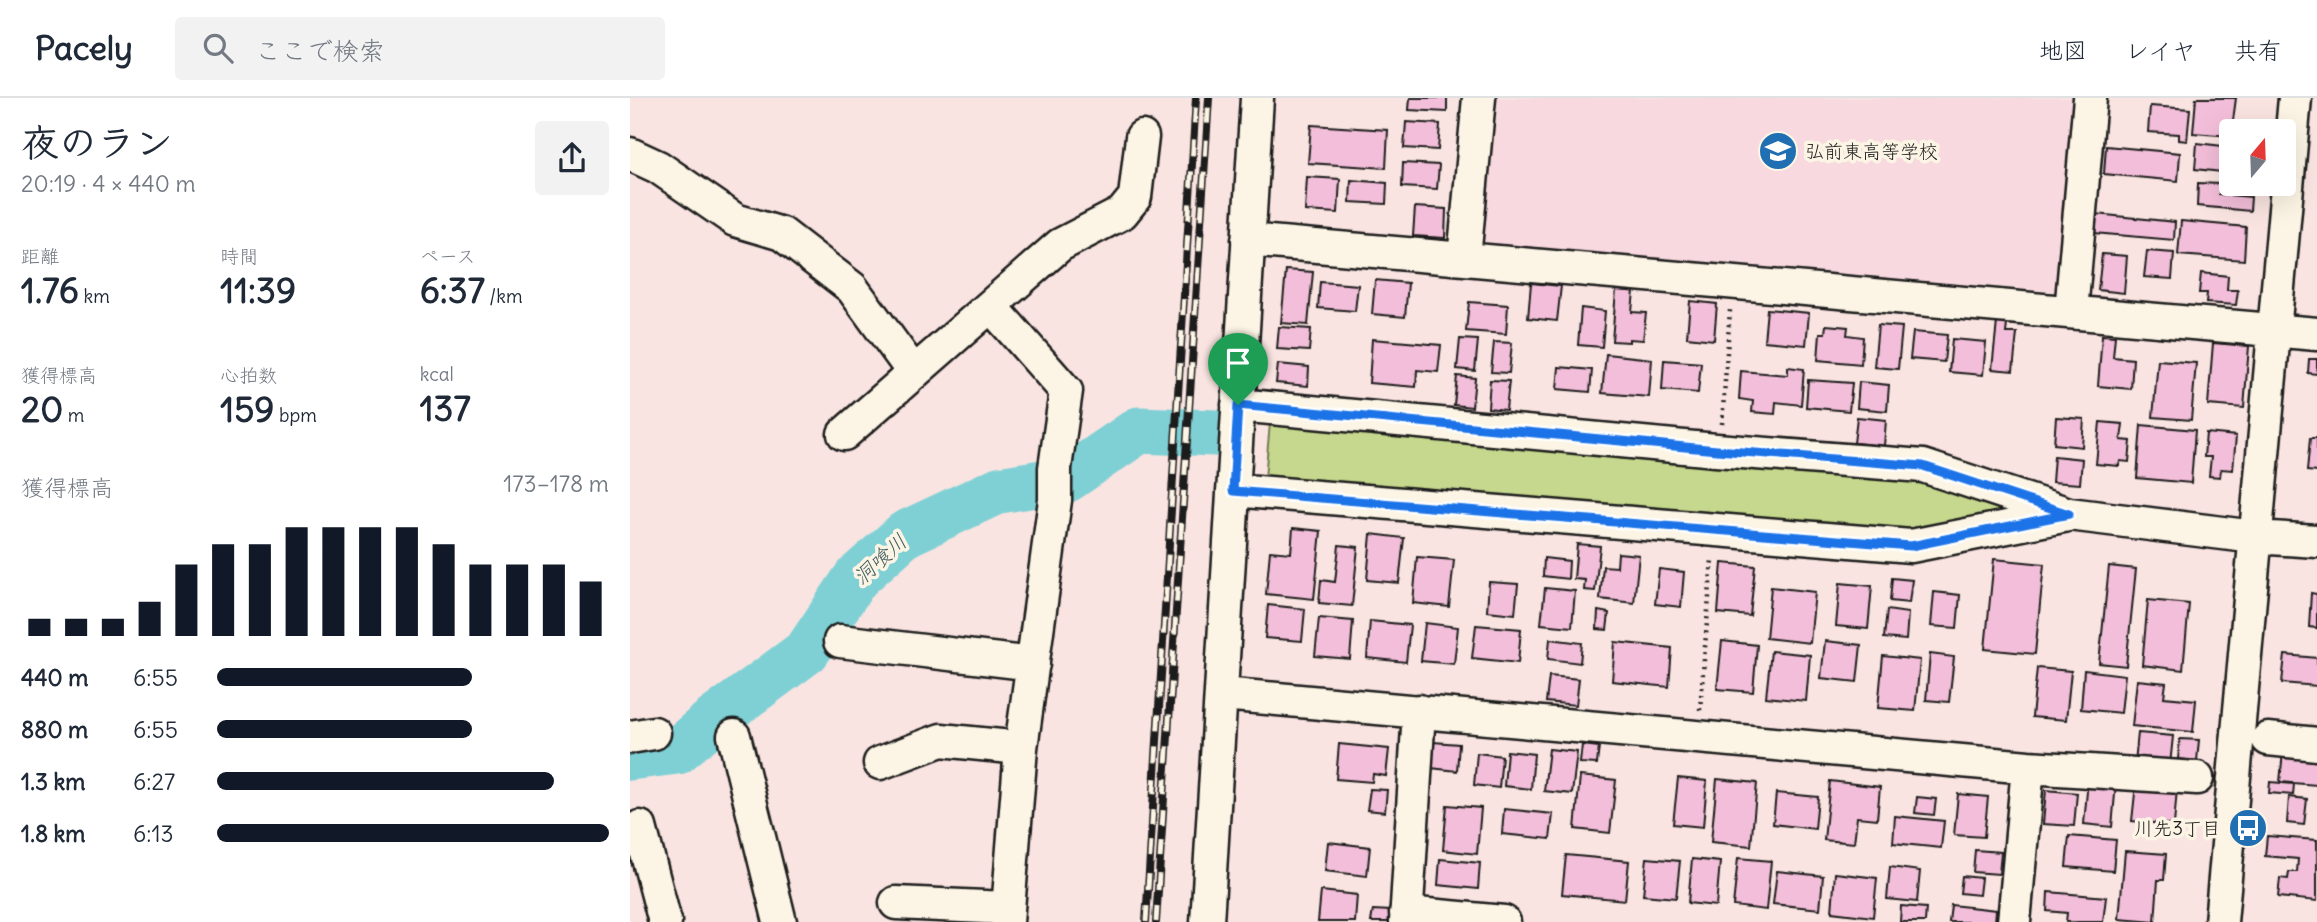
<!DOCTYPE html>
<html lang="ja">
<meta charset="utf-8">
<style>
body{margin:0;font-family:Delius,"Klee One",sans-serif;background:#f2f2f3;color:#1f2937;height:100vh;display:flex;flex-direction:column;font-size:26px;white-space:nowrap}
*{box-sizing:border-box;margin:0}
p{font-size:23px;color:#747a83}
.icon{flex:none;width:38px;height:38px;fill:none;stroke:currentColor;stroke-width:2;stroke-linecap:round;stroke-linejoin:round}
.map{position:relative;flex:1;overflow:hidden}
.details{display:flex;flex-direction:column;background:#fff;width:630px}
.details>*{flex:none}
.needle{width:46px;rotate:19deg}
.buttons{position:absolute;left:1589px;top:21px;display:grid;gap:14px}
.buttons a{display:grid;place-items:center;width:77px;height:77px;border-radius:7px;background:#fff;box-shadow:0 7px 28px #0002;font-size:35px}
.pin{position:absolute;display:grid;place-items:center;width:60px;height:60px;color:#fff;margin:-72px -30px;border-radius:50% 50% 50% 0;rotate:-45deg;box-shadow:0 0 7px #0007}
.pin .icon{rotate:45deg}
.round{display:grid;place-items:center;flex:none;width:74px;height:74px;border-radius:7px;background:#f2f2f3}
.summary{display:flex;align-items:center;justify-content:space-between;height:119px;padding:0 21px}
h1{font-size:38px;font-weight:700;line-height:52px}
.metrics{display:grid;grid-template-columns:repeat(3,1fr);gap:10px;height:119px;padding:7px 21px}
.metrics div{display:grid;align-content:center}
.metrics b{font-size:35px;font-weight:700}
.metrics small{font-size:19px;font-weight:400}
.metrics p{font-size:19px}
.chart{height:196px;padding:14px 21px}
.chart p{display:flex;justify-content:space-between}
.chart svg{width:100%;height:126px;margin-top:7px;stroke:#111827;stroke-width:6}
ul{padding:0 21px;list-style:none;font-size:23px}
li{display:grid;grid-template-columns:112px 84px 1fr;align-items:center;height:52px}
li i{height:18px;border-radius:9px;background:#111827}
header{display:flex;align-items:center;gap:42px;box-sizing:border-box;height:98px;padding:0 35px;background:#fff;border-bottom:2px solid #e0e1e3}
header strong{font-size:33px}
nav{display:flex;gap:38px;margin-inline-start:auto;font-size:24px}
.search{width:490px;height:63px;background:#f2f2f3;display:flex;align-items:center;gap:18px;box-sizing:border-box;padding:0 24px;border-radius:7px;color:#747a83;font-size:26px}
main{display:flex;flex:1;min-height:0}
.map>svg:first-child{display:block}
.built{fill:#f7d9df}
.green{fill:#c6d88d;stroke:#717a54;stroke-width:2}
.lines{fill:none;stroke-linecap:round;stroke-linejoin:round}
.river{stroke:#7fd0d5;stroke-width:47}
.building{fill:#f3bed9;stroke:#1c1c1c;stroke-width:2}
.minor-casing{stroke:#1c1c1c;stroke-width:37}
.path{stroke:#1c1c1c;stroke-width:4.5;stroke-dasharray:2 5;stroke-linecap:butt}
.minor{stroke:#fcf5e5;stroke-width:32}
.rail-casing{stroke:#1c1c1c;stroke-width:8}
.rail{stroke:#fcf5e5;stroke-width:5;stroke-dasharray:16;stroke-linecap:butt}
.route-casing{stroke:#fff;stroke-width:14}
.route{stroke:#1a73e8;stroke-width:9}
.labels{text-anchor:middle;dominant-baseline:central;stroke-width:7;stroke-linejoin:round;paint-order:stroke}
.poi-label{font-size:19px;fill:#1c1c1c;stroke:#fcf5e5;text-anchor:start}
.water-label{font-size:21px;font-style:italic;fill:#3f5b5d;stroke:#fcf5e5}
</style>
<header>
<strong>Pacely</strong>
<div class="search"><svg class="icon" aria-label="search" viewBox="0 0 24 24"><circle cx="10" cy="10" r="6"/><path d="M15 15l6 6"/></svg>ここで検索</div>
<nav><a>地図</a><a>レイヤ</a><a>共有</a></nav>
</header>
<main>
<section class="details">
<div class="summary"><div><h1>夜のラン</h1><p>20:19 · 4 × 440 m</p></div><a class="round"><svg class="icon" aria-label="share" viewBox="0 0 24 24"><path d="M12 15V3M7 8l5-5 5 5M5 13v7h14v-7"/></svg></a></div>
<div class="metrics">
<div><p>距離</p><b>1.76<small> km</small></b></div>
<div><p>時間</p><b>11:39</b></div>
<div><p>ペース</p><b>6:37<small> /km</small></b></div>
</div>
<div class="metrics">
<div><p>獲得標高</p><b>20<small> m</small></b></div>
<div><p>心拍数</p><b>159<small> bpm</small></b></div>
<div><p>kcal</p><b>137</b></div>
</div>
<div class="chart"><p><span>獲得標高</span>173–178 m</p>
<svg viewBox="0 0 160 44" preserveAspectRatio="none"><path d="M5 44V38M15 44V38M25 44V38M35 44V32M45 44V19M55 44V12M65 44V12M75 44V6M85 44V6M95 44V6M105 44V6M115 44V12M125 44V19M135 44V19M145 44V19M155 44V25"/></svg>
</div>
<ul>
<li><b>440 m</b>6:55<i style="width:65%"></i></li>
<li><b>880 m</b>6:55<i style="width:65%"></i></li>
<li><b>1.3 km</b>6:27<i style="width:86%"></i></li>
<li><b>1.8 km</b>6:13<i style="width:100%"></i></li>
</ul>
</section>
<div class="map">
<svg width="1687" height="824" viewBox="0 0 1687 824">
<rect width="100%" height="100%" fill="#f9e4e1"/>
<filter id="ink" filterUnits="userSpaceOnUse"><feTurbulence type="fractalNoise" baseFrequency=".0143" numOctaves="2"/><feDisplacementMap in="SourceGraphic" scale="14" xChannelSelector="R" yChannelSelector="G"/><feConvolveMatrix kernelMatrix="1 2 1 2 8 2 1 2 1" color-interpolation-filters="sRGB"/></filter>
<g filter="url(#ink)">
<!-- built -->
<path class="built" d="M858,0H1447L1431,194L864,147L853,144L845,136Z"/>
<!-- green -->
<path class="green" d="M640,325L1291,382L1366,407L1371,411L1372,415L1287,440L635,380Z"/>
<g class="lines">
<!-- river -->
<path class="river" d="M0,659L47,653L81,624L177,553L226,480L275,436L369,392L437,381L509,332L585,335"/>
</g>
<!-- building -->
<path class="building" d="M780,0H817V14L779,12Z
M1566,0H1606L1601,38L1563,35Z
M1520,8L1560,11L1557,43L1549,42V36L1518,34Z
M776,24L810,26L808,52L774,50Z
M681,27L758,32L756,70L678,65Z
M1567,45L1601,49V75L1565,71Z
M1476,48L1550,55L1548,83L1474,76Z
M773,65L809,67L807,91L772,89Z
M677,79L710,81L708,115L675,113Z
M721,82L757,85L756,106L720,104Z
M1568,85L1590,86L1589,96L1621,99L1620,113L1567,108Z
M785,109L816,111L815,140L783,138Z
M1466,116L1545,124L1544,142L1464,135Z
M1551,123L1616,129L1614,162L1548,157Z
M1517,153L1544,155L1542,181L1514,179Z
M1472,156L1497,158L1494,195L1468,192Z
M656,172L683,174L678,227L651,225Z
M1571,175L1598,178L1597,192H1608L1606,207L1576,205L1577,195H1569Z
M745,182L778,185L775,219L742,216Z
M690,184L728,187L725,213L688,210Z
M901,185L931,188L927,223L898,220Z
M986,192L1004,193L1002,214L1016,215L1013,242L999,241V244L982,243Z
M1060,203L1087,206L1084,242L1057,239Z
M839,204L878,207L876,236L836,233Z
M951,210L975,213L972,249L948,247Z
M1137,211L1179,215L1176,247L1134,243Z
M1367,224L1377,226L1376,235H1387L1383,273L1362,271Z
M1196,227L1218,229L1217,237L1233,239L1231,266L1188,262L1190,235H1195Z
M1248,227L1272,229L1268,271L1244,269Z
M649,229L681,231L679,253L647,251Z
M1283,234L1317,237L1314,264L1280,261Z
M1472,237L1485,238L1483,259L1503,261L1501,291L1468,288Z
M742,241L811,247L808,274L787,272L786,289L739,285Z
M830,241L848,242L845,273L827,271Z
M1322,241L1356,244L1353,277L1319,274Z
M864,244L882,245L879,275L861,274Z
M1583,245L1619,248L1614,310L1578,307Z
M976,256L1022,261L1019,299L972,295Z
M1679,261H1687V276L1678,275Z
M1034,262L1071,265L1068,295L1032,292Z
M1528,262L1566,265L1561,322L1523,319Z
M648,266L679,269L678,288L646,285Z
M929,269L962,272L960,294L927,291Z
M1158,269L1174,271L1171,307L1146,304L1145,316L1122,314L1123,303L1109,301L1111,273L1158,277Z
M827,278L845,280L842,309L824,307Z
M860,282L879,283L876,312L858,310Z
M1178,282L1222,285L1219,313L1176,309Z
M1229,284L1259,287L1257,313L1227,310Z
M1227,319L1256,322L1254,348L1224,345Z
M1426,319L1454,321L1452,349L1424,346Z
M1470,324L1493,326L1491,342L1501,343L1499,364L1490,363L1489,368L1466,366Z
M1511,327L1565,332L1561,385L1507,380Z
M1576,335L1606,338L1603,372L1591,371L1590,379L1579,378L1581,359H1574Z
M1680,340H1687V374L1677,373Z
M1424,358L1452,361L1450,386L1422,384Z
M663,430L691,433L684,501L636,496L640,453L661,455Z
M741,436L774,440L769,485L737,482Z
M947,446L970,448L965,493L954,492L955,482L944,481Z
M709,447L728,449L722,508L689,505L691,482L705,484Z
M988,455L1009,457L1004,505L970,501L973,468L987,469Z
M787,459L824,462L819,509L783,505Z
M914,460L939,463L938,481L913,478Z
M1364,461L1414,466L1405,556L1355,551Z
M1092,465L1125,468L1120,518L1088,515Z
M1479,468L1506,471L1496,568L1469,565Z
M1029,471L1054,474L1051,509L1025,506Z
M1262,480L1282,482L1279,505L1260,503Z
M859,484L888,486L885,516L857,513Z
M1210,485L1242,488L1238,531L1206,528Z
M1141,489L1185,494L1180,545L1136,540Z
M915,490L945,493L942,529L911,526Z
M1304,494L1330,497L1327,530L1301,528Z
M1681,495L1687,496V530L1679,529Z
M1518,502L1559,506L1553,572L1512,567Z
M638,507L675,511L672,543L635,540Z
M1257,512L1278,515L1276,542L1254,540Z
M968,513L979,515L977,532L967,531Z
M689,520L723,523L720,561L685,558Z
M740,523L780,527L776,564L737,560Z
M795,525L828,529L824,566L791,563Z
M846,527L891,531L888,565L842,560Z
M920,541L952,545L950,565L918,561Z
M1092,543L1127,547L1123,594L1087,591Z
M1195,543L1231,547L1227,584L1191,580Z
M985,544L1042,550L1039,589L982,583Z
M1141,553L1180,557L1176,603L1136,599Z
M1300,556L1324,559L1319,604L1296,602Z
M1655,557L1687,560V588L1652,585Z
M1253,558L1290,562L1285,613L1248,610Z
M1407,570L1441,573L1436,622L1402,619Z
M1454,572L1495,577L1491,615L1451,611Z
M919,578L949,581L946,607L916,604Z
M1507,582L1536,585L1534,599L1566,602L1563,634L1502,628Z
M1508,635L1543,638L1540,667L1505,664Z
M1550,641L1569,642L1567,663L1548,661Z
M803,644L829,646L827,673L801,670Z
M709,646L759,651L756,678L743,676L742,684L706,681Z
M952,647L969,649L967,666L950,665Z
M919,651L947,654L942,696L914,693Z
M877,653L904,656L901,691L874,688Z
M1653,653L1687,656V687L1650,684Z
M847,655L872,658L869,690L844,687Z
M950,678L986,682L980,735L945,731Z
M1048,680L1077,683L1073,729L1043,726Z
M1087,681L1127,685L1121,748L1081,744Z
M1458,682L1486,685L1482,729L1454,726Z
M1200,683L1250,689L1247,721L1227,719L1224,745L1194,742Z
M1640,684L1664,686L1663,697L1639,695Z
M1506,686L1547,690L1544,727L1502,723Z
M740,691L757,692L755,714L737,712Z
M1416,692L1447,695L1444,728L1413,726Z
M1146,695L1188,699L1185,731L1143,726Z
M1328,696L1358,699L1354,739L1324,737Z
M1287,699L1306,701L1304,717L1285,715Z
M1659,699L1677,701L1674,727L1657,725Z
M817,707L851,710L847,756L813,752Z
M874,711L923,716L920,741L872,736Z
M1265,718L1314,723L1311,750L1263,745Z
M1439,738L1486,742L1483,773L1436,769Z
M1637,738L1687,742V803L1648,799L1650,780L1658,781L1659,774H1667L1668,761L1635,758Z
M698,744L740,749L737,778L695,773Z
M1345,752L1371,754L1369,776L1343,774Z
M1495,753L1536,756L1534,782H1528L1525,824L1489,821Z
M936,757L999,763L995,802L932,796Z
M1017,760L1050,763L1046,800L1013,797Z
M1108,760L1141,763L1136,812L1103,808Z
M810,761L850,765L848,791L808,787Z
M1062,761L1090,764L1086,808L1058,805Z
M1260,769L1290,773L1287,804L1257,801Z
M1147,773L1193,778L1190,811L1143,806Z
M1205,775L1247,780L1243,819L1202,814Z
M1332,778L1351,780L1349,797L1330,795Z
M691,793L727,797L725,824H688Z
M1418,794L1476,799L1473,824H1436L1437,815L1417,813Z
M1321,807L1366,812L1365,824H1319Z
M1271,808L1296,810L1295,824H1270Z
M743,812L761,813L760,824H741Z"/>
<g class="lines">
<defs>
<path id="minor" d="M0,56L28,69L105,122L152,136L222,190L284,275
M618,142L1687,236
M834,161L849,0
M361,208L436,293L425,370V402L391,650L377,824
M1441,214L1460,0
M608,307L1086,352L1293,368L1439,416L1625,439L1687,443
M214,336L430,147L492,115L505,99L512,39
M603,392L1281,448L1438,417
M210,543L403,566
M592,596L1398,669L1567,680
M104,638L150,824
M0,639L24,635
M1638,641L1687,646
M250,665L311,642L391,650
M10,729L35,824
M266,805L377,810
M776,815L874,824
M577,824L627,0
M776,824L789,613
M1384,824L1398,669
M1591,824L1665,0"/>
</defs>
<!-- minor casing -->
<use href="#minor" class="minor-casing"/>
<!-- path -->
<path class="path" d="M1092,326L1100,212
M1070,612L1082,461"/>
<!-- minor -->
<use href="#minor" class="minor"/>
<defs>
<path id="rail" d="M516,824L566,0
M526,824L579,0"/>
</defs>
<!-- rail casing -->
<use href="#rail" class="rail-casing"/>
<!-- rail -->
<use href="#rail" class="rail"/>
</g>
</g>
<g class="lines" filter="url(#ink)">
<defs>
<path id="route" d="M608,307L1087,352L1293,368L1439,416L1281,448L603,393Z"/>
</defs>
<!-- route casing -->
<use href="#route" class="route-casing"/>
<!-- route -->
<use href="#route" class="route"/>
</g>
<!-- icons -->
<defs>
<symbol id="school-disc" viewBox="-11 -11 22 22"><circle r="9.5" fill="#1f6fb2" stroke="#fcf5e5"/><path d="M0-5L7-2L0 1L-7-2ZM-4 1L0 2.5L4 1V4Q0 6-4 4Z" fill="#fff"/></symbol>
<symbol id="bus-disc" viewBox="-11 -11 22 22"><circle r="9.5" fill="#1f6fb2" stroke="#fcf5e5"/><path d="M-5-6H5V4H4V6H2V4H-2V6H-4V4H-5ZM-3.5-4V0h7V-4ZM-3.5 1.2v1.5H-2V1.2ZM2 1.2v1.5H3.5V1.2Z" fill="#fff"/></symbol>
</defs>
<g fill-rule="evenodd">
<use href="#school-disc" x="1126" y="31" width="44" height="44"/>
<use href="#bus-disc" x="1596" y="708" width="44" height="44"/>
</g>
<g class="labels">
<!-- poi labels -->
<g class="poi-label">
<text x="1175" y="53">弘前東高等学校</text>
<text x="1591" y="730" text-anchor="end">川先3丁目</text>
</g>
<!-- water labels -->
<g class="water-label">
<text transform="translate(250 461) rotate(-42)">洞喰川</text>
</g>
</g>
</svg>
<div class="buttons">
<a><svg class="needle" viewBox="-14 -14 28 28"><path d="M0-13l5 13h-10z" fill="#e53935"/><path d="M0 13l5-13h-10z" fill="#747a83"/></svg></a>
</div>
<div class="pin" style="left:608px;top:307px;background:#1e9e55"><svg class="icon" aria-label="arrive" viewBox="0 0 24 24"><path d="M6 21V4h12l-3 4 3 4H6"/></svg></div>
</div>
</main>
